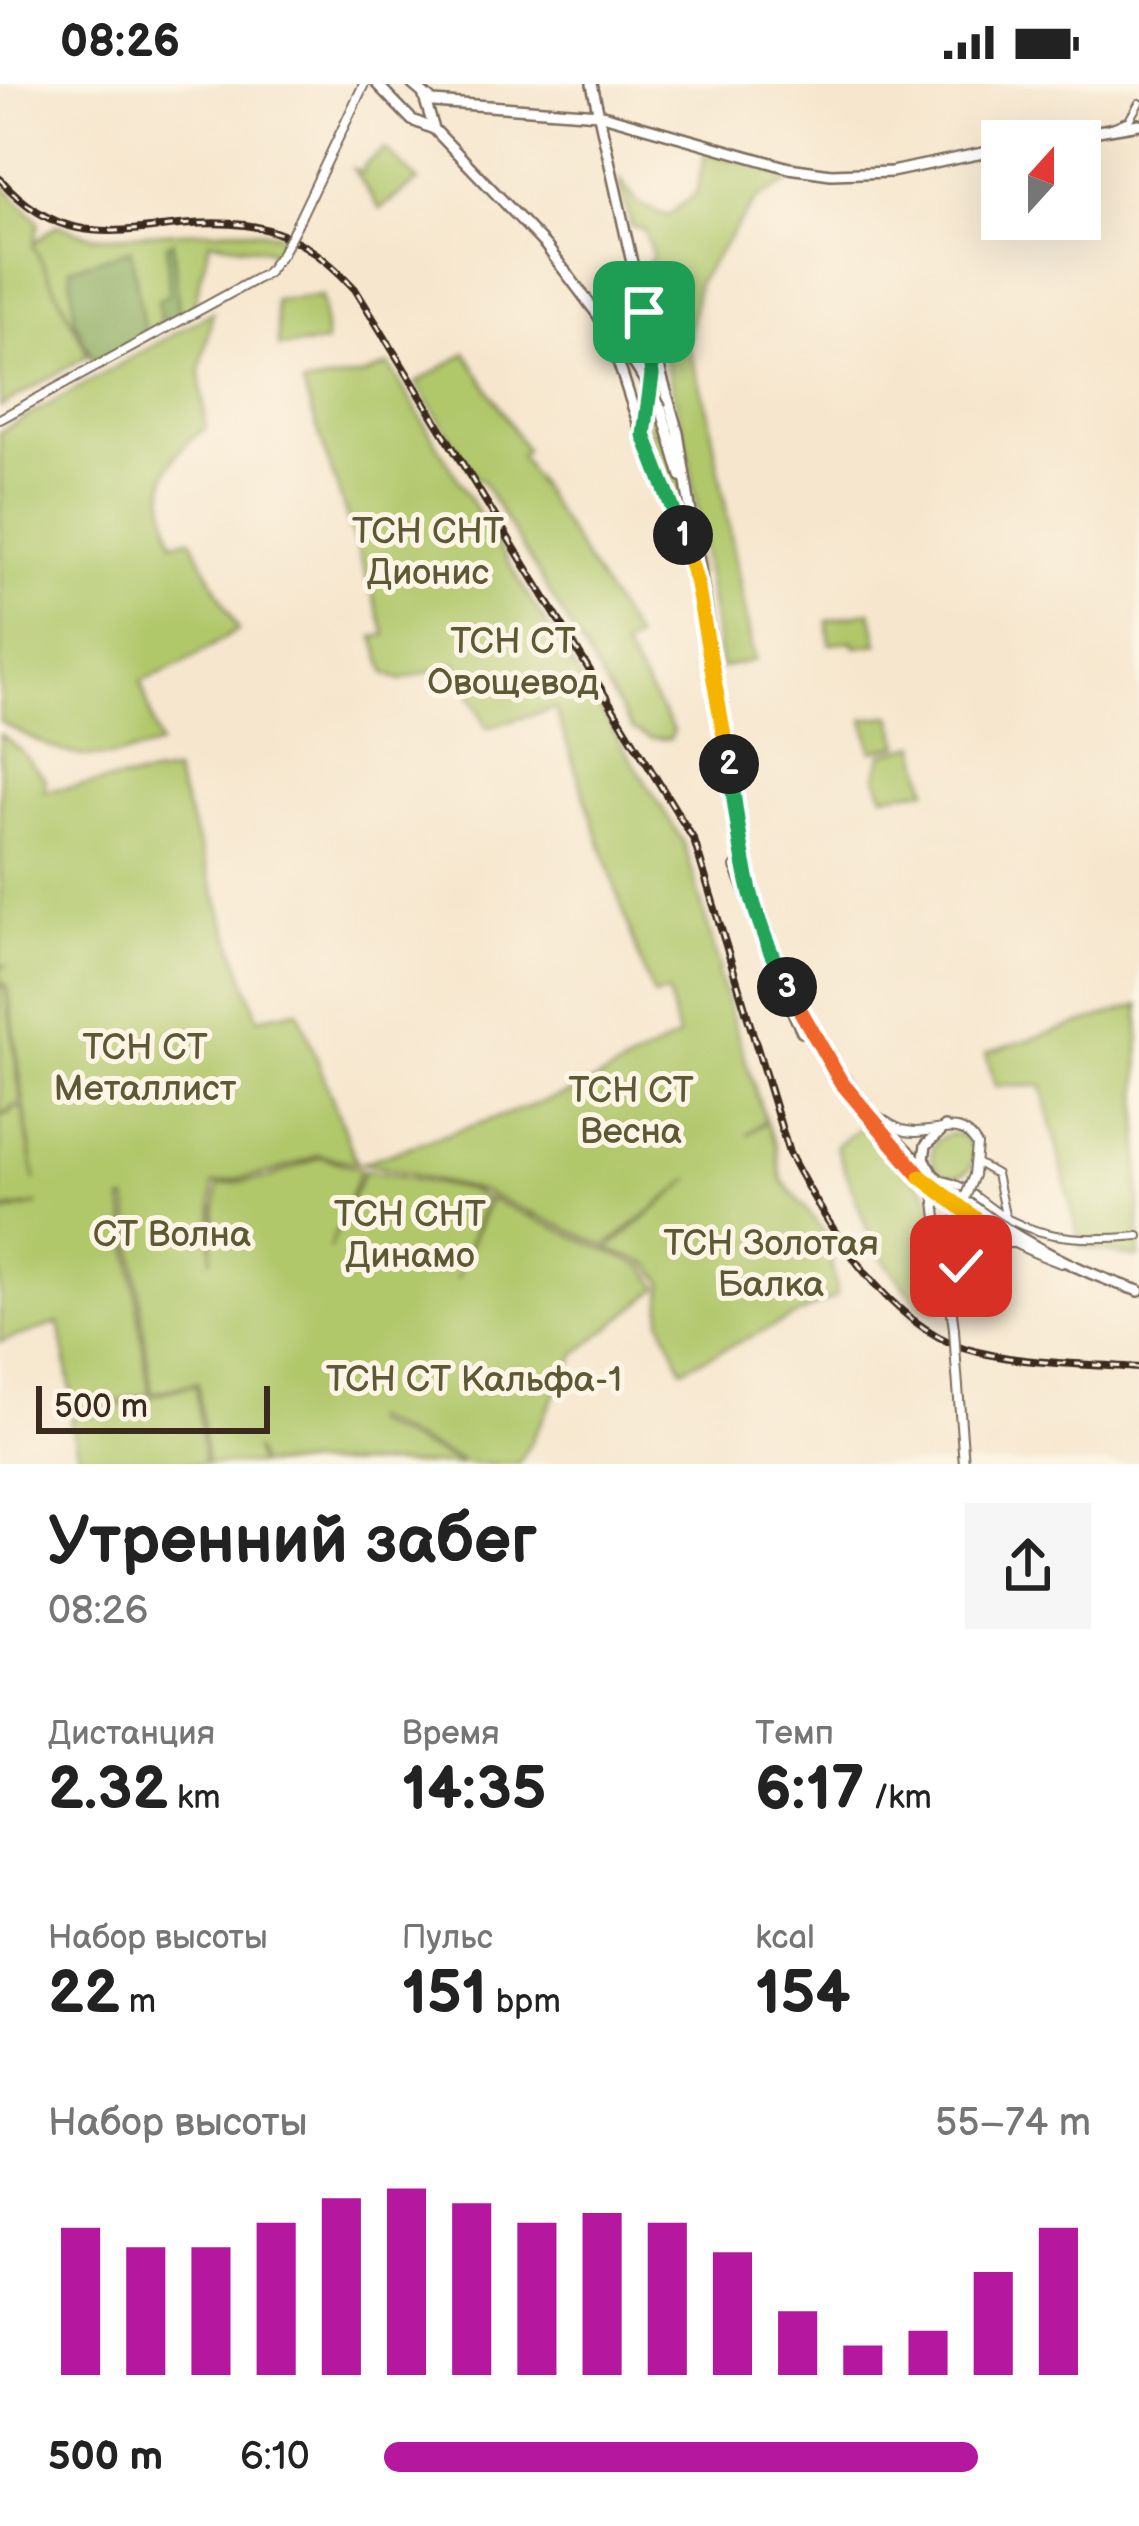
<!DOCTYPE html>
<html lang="ru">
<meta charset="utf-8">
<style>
body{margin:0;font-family:"Balsamiq Sans",sans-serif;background:#f6f6f6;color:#222;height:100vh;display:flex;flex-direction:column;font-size:45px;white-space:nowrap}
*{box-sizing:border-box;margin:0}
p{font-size:39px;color:#767676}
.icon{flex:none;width:66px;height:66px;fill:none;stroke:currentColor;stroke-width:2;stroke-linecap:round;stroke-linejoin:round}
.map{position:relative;height:1380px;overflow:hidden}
.panel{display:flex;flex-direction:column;background:#fff;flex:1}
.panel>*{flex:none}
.needle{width:78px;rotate:21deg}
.buttons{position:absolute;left:981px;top:36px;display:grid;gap:24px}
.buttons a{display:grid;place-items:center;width:120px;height:120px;border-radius:0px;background:#fff;box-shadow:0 12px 48px #0002;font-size:60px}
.scale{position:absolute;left:36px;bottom:30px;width:234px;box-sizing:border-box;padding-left:12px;border:6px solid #3b2a1e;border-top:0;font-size:33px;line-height:42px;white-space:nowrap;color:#3b2a1e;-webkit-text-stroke:9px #fcf5e5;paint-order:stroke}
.pin{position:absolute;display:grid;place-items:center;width:102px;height:102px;color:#fff;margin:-51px;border-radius:24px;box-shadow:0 6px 18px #0006}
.km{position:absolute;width:60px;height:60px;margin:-30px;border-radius:50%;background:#222;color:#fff;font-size:33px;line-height:60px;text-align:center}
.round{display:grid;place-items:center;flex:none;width:126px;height:126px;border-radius:0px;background:#f6f6f6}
.summary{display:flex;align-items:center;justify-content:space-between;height:204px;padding:0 48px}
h1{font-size:66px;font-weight:700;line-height:90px}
.stats{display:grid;grid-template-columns:repeat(3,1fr);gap:18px;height:204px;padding:12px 48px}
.stats div{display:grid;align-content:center}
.stats b{font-size:60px;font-weight:700}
.stats small{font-size:33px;font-weight:400}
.stats p{font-size:33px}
.chart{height:336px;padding:24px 48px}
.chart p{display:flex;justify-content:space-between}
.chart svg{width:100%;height:216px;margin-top:12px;stroke:#b5179e;stroke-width:6}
ul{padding:0 48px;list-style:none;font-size:39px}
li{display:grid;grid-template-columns:192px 144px 1fr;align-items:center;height:90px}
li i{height:30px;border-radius:15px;background:#b5179e}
.status{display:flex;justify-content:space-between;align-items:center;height:84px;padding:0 60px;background:#fff;direction:ltr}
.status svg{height:33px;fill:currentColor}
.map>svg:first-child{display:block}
.green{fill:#b0c76b;stroke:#767844;stroke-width:3}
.forest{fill:#8cac5f;stroke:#646b3e;stroke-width:3}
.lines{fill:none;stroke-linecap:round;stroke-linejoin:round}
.tertiary-casing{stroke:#7c6c5b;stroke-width:10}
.secondary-casing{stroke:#7c6c5b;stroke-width:12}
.primary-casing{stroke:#7c6c5b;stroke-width:14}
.tertiary{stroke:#fff;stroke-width:6}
.secondary{stroke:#fff;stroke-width:8}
.primary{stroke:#fff;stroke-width:9}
.rail-casing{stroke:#3b2a1e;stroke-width:8}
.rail{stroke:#fcf5e5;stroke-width:3;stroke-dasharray:9;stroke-linecap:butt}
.secondary-bridge-casing{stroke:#7c6c5b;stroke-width:12;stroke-linecap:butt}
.primary-bridge-casing{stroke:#7c6c5b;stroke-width:14;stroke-linecap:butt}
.secondary-bridge{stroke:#fff;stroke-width:8}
.primary-bridge{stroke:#fff;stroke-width:9}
.split-1-casing{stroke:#fff;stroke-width:24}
.split-2-casing{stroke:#fff;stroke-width:24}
.split-3-casing{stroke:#fff;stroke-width:24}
.split-4-casing{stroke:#fff;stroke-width:24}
.split-5-casing{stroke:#fff;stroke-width:24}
.split-1{stroke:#22a559;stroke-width:15}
.split-2{stroke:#f5b400;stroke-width:15}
.split-3{stroke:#22a559;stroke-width:15}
.split-4{stroke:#f0652b;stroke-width:15}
.split-5{stroke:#f5b400;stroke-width:15}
.labels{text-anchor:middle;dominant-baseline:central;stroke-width:10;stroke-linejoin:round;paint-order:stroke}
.park-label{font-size:36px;fill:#5e5935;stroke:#fcf5e5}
</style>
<div class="status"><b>08:26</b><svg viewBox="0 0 49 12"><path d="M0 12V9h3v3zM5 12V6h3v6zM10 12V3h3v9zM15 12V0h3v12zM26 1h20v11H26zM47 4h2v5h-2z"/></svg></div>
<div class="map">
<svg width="1139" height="1380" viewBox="0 0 1139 1380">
<rect width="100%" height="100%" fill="#fcf5e5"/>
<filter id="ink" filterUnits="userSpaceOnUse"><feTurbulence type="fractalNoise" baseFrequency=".00833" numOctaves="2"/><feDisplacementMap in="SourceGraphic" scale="24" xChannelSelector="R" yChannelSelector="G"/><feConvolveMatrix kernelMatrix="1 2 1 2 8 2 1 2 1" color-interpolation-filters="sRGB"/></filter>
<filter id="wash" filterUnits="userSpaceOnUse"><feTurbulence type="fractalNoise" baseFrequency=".004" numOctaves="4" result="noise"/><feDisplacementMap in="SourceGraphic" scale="48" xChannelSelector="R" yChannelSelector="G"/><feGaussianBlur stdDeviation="2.7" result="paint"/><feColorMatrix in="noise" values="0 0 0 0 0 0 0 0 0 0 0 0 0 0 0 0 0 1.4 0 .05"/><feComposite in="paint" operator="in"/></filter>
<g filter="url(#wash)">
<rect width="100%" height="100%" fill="#f6e6cd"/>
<!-- green -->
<path class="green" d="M385,65L418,97L380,125L353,85L363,88L365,80Z
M705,69L800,91L756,116L698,198L688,261L708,327L754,576L721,584L688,367L642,183L653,174L645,147L631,142L619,94L638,120L667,132L696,110Z
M0,98L39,138L34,160L56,141L95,153L239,145L287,151L272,172L269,166L210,157L194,221L179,233L173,160L169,211L159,217L161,243L145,251L131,166L75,235L94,279L33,161L88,271L0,323Z
M322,212L326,259L279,263L275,216Z
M213,228L200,287L206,344C157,377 158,405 173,458L191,455L238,546L183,579L141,598L160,661C83,683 69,673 0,638V348Z
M466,269L526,366L520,371L636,555L623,564L674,647L670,655L649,654L632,645L481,395L478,396L416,299Z
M389,281L529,513L684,759L720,885L717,887L765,1036L747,1051L766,1038L776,1061L782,1096L826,1150L837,1212L682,1285L661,1236L663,1198L649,1180L608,1165L691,1095L606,1162L481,1107L362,1079L578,1006L678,953L668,908L654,912L644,888L555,624L487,644L456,580L401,596L386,590L374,553L386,551L303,301L365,291Z
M652,314L675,376L699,492C692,470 686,447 678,426C663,388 640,355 652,314Z
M871,527L878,560L855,563L853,557L830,560L827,537Z
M892,632L900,661L872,667L864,635Z
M0,650L20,666L46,696L44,707L174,688L258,934L298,926L357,1079L319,1071L269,1089L213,1100L211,1177L218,1101L268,1094L321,1073L361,1085L329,1165L365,1086L468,1106L486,1114L456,1196L490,1115L646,1184L659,1204L577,1269L519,1380H469L370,1335V1339L462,1380H260L254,1364L257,1380H207L198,1298L152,1309L127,1116L123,1117L149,1309L75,1330L59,1239L0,1258V1130L39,1120L0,1126V1034L22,1022L35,1097L8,903L0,895V884L5,882L0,881Z
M917,661L927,706L883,711L876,691L882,670Z
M0,900L6,904L21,1018L0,1031Z
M1139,921V1174L1081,1163L1042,1002H995L986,969Z
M863,1041L926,1107L934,1124L944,1224C933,1229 928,1228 919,1221L875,1165L836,1062Z
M932 1071a21 21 0 1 1 42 0a21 21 0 1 1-42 0Z
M196,1300L204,1380H80L70,1335Z"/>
<!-- forest -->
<path class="forest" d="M173,158L179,233L161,243L158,216L169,210L167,161Z
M131,166L145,251L94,279L75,235L70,184Z"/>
</g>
<g filter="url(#ink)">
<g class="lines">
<defs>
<path id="tertiary" d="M1107,45L1129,36L1139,19
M741,774L734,783L746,813
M977,1079L996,1090L1005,1131
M942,1096C967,1100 986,1123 1008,1135C1049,1157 1094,1156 1139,1152"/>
<path id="secondary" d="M298,138L364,0
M0,335L267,189L282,169
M880,1034C888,1039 896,1045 906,1047C933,1053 960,1030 977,1061L974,1091
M900,1071C942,1120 1000,1157 1061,1179
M934,1109L945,1200L950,1216
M948,1187L952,1147
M948,1193L1002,1159H1013
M950,1214L954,1245
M956,1277L964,1380"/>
<path id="primary" d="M377,0L412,36L434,45
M412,0L433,18L599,30L789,84L831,90L891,88L1002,65
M592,0L643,228L678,349L748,781C790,981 947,1146 1139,1207
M424,13L434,45L546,162L598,231
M1039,57L1139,40
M597,229C617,266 626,305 640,344C658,399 684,448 698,505
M612,249L637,284
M661,324L681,392
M644,346L652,300L646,251
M737,740L744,789
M748,811L774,879
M771,879L802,948
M931,1087L924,1074L926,1061L945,1043"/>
</defs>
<!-- tertiary casing -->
<use href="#tertiary" class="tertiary-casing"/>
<!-- secondary casing -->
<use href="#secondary" class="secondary-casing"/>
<!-- primary casing -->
<use href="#primary" class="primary-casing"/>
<!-- tertiary -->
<use href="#tertiary" class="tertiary"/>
<!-- secondary -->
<use href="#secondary" class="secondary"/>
<!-- primary -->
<use href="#primary" class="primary"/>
<defs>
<path id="rail" d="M0,95C78,184 149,129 245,141C291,147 325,172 355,205L694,756L789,1069C827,1141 884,1237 964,1264C1018,1281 1083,1279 1139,1284"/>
</defs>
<!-- rail casing -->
<use href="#rail" class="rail-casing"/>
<!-- rail -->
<use href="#rail" class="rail"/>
<defs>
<path id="secondary-bridge" d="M282,169L298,138
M952,1147L974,1091
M954,1245L956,1277"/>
<path id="primary-bridge" d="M637,284L661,324"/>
</defs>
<!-- secondary-bridge casing -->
<use href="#secondary-bridge" class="secondary-bridge-casing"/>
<!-- primary-bridge casing -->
<use href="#primary-bridge" class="primary-bridge-casing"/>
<!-- secondary-bridge -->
<use href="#secondary-bridge" class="secondary-bridge"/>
<!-- primary-bridge -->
<use href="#primary-bridge" class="primary-bridge"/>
</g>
</g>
<g class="lines" filter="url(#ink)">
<defs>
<path id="split-1" d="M644,228L652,291L644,351L683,451"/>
<path id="split-2" d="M683,451L697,500L729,680"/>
<path id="split-3" d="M729,680C742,769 745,821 787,903"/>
<path id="split-4" d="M787,903L841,998L921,1093"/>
<path id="split-5" d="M921,1093L997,1151L990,1165L961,1182"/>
</defs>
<!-- split-1 casing -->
<use href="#split-1" class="split-1-casing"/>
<!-- split-2 casing -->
<use href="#split-2" class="split-2-casing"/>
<!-- split-3 casing -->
<use href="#split-3" class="split-3-casing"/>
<!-- split-4 casing -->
<use href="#split-4" class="split-4-casing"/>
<!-- split-5 casing -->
<use href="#split-5" class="split-5-casing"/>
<!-- split-1 -->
<use href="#split-1" class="split-1"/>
<!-- split-2 -->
<use href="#split-2" class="split-2"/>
<!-- split-3 -->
<use href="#split-3" class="split-3"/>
<!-- split-4 -->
<use href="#split-4" class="split-4"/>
<!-- split-5 -->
<use href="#split-5" class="split-5"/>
</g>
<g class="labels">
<!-- park labels -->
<g class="park-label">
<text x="428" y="448">ТСН СНТ<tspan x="428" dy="41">Дионис</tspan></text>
<text x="513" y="558">ТСН СТ<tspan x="513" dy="41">Овощевод</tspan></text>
<text x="145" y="964">ТСН СТ<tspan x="145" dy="41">Металлист</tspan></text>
<text x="631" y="1007">ТСН СТ<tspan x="631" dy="41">Весна</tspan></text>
<text x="410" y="1131">ТСН СНТ<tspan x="410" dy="41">Динамо</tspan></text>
<text x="172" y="1151">СТ Волна</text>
<text x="771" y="1160">ТСН Золотая<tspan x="771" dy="41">Балка</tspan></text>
<text x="474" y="1296">ТСН СТ Кальфа-1</text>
</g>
</g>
</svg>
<div class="buttons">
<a><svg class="needle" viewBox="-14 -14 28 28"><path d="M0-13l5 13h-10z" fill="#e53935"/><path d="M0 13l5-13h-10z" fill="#767676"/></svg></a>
</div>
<div class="scale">500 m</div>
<div class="pin" style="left:644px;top:228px;background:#1e9e55"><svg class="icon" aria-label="arrive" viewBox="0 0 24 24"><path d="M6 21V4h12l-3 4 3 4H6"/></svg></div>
<div class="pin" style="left:961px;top:1182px;background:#d93025"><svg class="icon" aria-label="check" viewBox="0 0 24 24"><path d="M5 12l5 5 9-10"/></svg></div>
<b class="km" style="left:683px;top:451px">1</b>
<b class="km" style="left:729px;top:680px">2</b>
<b class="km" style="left:787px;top:903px">3</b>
</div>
<section class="panel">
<div class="summary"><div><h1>Утренний забег</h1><p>08:26</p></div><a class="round"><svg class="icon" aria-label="share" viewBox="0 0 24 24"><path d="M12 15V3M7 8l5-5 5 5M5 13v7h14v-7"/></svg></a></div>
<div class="stats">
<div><p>Дистанция</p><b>2.32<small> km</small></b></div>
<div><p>Время</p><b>14:35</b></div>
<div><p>Темп</p><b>6:17<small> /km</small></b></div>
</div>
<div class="stats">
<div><p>Набор высоты</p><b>22<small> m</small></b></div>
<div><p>Пульс</p><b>151<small> bpm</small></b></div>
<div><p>kcal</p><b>154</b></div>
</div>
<div class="chart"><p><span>Набор высоты</span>55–74 m</p>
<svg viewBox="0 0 160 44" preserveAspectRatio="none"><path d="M5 44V14M15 44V18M25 44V18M35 44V13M45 44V8M55 44V6M65 44V9M75 44V13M85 44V11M95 44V13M105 44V19M115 44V31M125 44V38M135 44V35M145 44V23M155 44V14"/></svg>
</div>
<ul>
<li><b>500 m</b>6:10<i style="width:84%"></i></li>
</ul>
</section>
